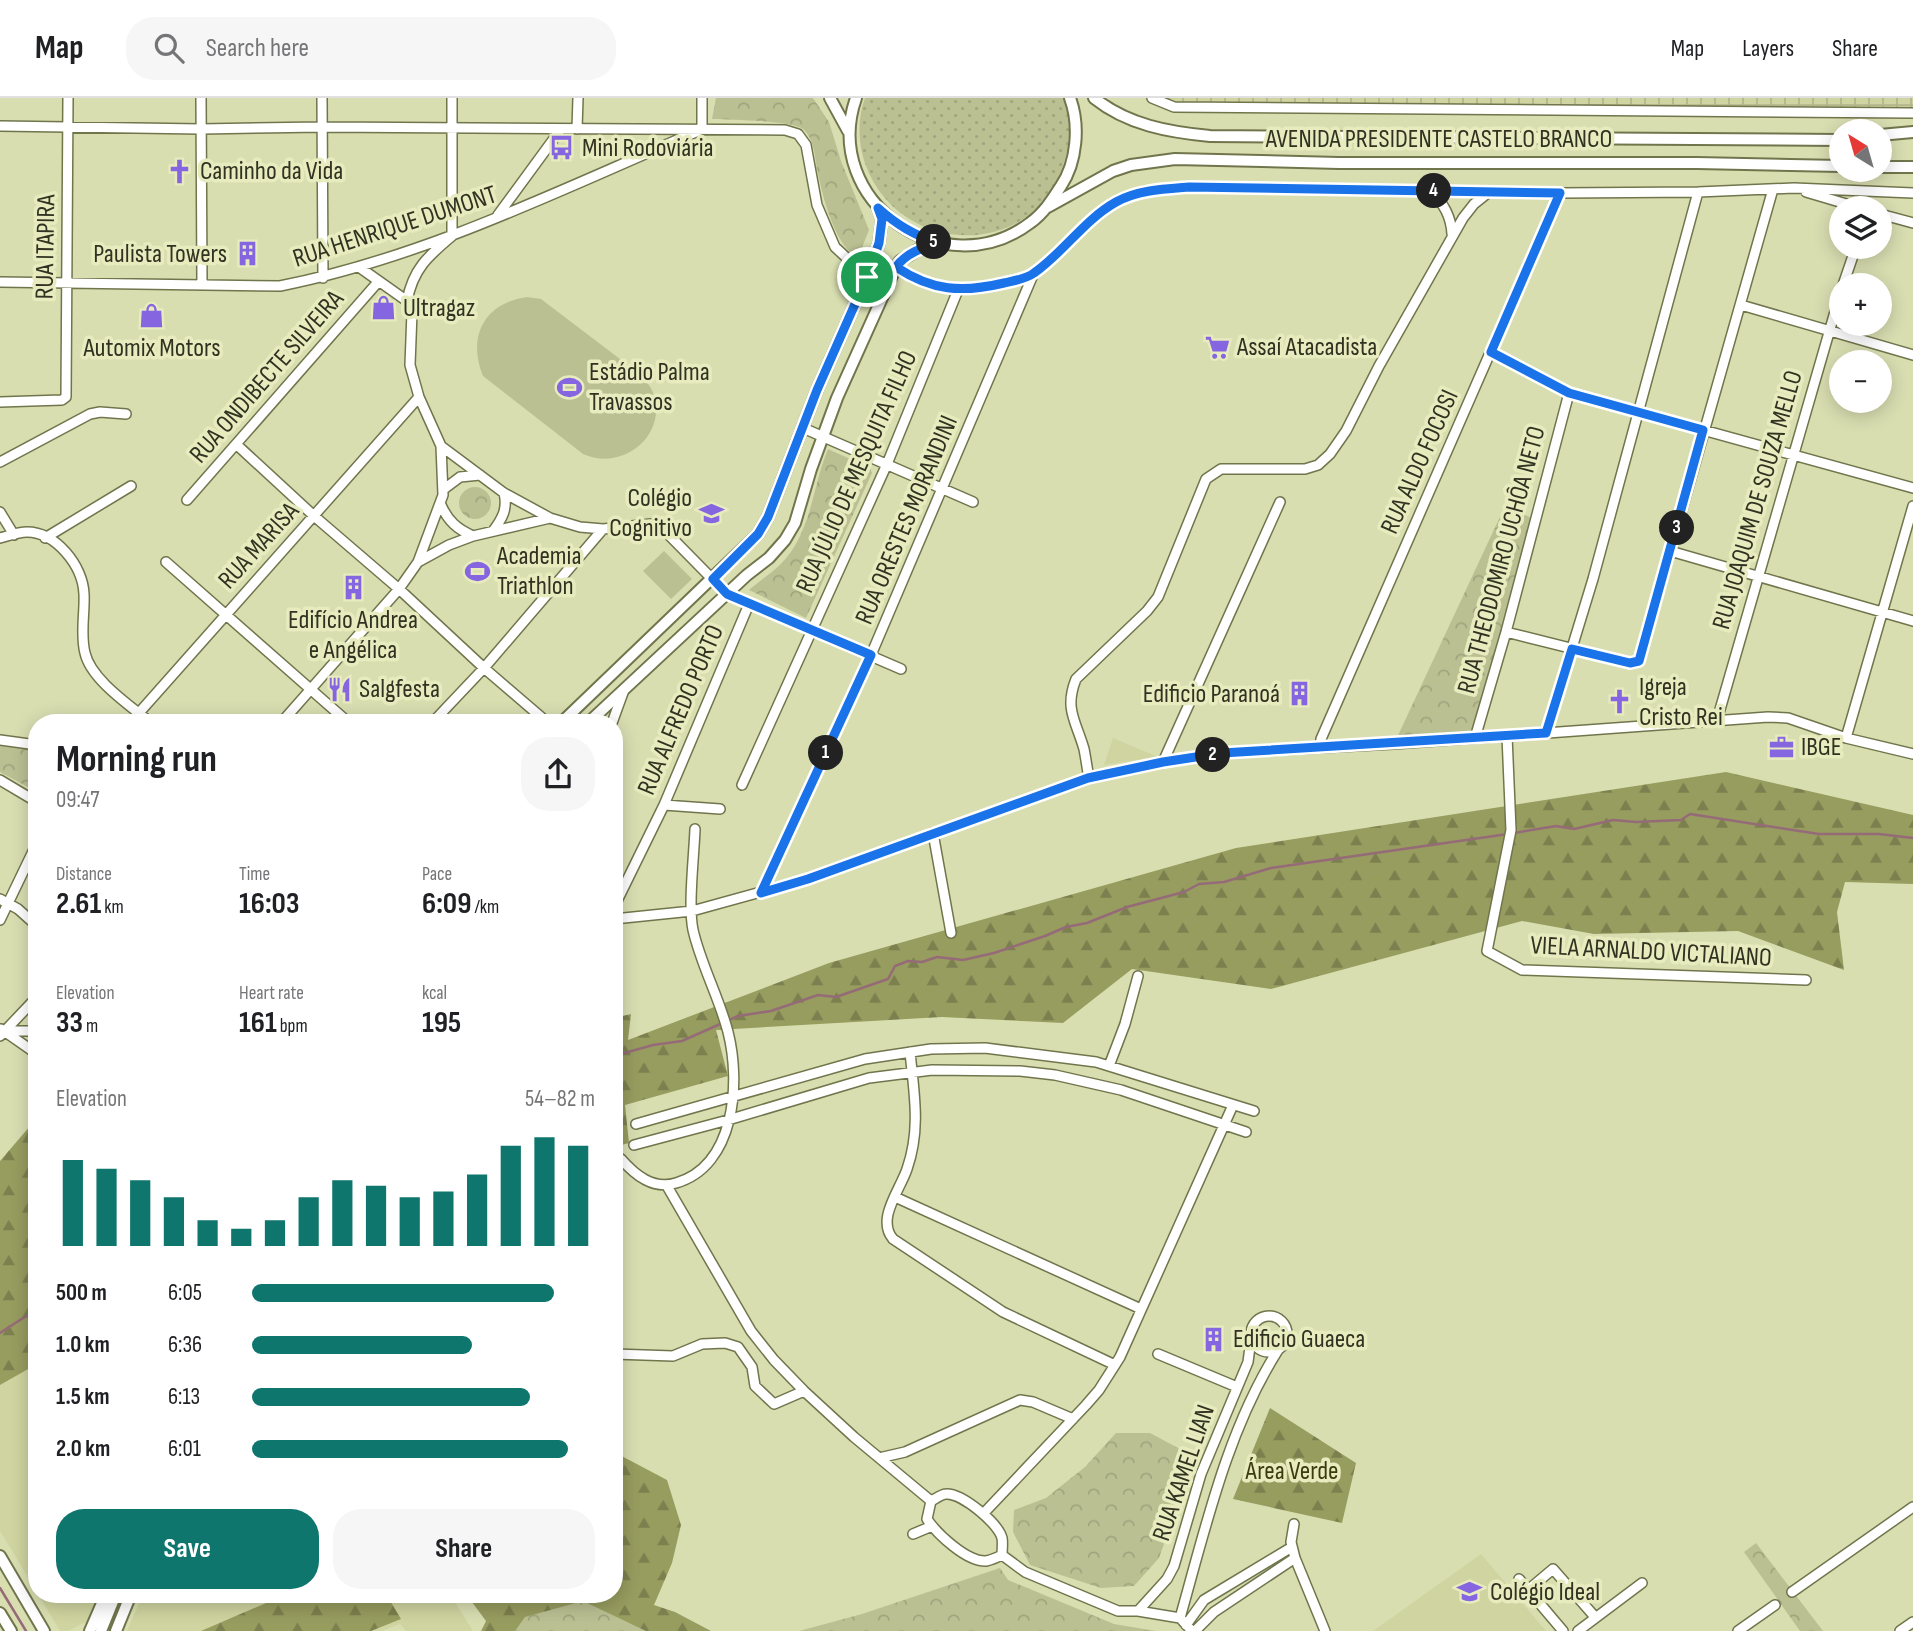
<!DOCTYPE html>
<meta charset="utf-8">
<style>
body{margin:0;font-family:"Sofia Sans Condensed",sans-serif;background:#f6f6f6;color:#202124;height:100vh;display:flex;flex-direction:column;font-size:26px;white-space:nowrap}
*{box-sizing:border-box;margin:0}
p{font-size:23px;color:#757577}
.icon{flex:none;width:38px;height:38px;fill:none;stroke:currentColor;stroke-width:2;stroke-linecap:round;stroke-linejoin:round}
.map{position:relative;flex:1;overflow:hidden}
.panel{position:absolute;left:28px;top:616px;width:595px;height:889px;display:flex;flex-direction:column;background:#fff;border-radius:28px;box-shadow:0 4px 18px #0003}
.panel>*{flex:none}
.needle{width:46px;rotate:323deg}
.fabs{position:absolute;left:1829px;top:21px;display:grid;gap:14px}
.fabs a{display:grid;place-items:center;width:63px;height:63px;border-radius:50%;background:#fff;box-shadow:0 4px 18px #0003;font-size:35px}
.pin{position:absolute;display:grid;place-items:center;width:60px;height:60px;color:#fff;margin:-30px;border:4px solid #fff;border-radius:50%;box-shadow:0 2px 7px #0007}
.km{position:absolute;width:35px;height:35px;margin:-18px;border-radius:50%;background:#222;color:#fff;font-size:19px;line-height:35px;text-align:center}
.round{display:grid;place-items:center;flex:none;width:74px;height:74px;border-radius:28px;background:#f6f6f6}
.summary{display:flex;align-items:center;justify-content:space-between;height:119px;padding:0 28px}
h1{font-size:38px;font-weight:700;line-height:52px}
.figures{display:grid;grid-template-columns:repeat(3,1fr);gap:10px;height:119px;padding:7px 28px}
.figures div{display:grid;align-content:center}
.figures b{font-size:30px;font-weight:700}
.figures small{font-size:19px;font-weight:400}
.figures p{font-size:19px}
.chart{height:196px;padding:14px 28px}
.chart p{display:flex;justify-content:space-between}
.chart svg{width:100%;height:126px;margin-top:7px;stroke:#0f766e;stroke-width:6}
.cta{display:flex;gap:14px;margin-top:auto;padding:14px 28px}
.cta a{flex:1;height:80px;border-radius:28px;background:#0f766e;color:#fff;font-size:28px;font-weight:700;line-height:80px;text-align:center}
.cta a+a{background:#f6f6f6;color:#202124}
ul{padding:0 28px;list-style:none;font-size:23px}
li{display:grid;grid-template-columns:112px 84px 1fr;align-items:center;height:52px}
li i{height:18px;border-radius:9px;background:#0f766e}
header{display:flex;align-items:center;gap:42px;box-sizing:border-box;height:98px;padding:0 35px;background:#fff;border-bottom:2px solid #e0e0e0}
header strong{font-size:33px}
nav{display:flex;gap:38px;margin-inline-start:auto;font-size:24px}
.search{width:490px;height:63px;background:#f6f6f6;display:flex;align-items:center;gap:18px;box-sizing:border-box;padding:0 24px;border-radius:28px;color:#757577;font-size:26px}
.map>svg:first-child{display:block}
.built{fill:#cfd4a0}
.industrial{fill:url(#industrial-grid)}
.grass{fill:url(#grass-dots)}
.forest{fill:url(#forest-firs)}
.park{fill:url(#park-crowns)}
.pitch{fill:#bbc093}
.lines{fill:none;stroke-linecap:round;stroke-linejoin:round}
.stream{stroke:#956b78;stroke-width:2.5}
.minor-casing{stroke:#71754c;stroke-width:12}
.major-casing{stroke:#71754c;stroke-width:14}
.minor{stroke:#fff;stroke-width:9}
.major{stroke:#fff;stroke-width:10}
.route-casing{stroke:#fff;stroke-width:14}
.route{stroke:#1a73e8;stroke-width:9}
.labels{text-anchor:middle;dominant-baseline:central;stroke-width:7;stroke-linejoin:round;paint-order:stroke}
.street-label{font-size:26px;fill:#313221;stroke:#e7ebbe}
.poi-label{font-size:26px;fill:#313221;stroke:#e7ebbe;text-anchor:start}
.park-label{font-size:26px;fill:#3a3c0b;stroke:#e7ebbe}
</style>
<header>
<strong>Map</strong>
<div class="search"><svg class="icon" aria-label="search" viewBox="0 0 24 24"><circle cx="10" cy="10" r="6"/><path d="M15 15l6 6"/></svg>Search here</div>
<nav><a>Map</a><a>Layers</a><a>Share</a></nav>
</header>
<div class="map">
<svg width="1913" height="1533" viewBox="0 0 1913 1533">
<defs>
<pattern id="industrial-grid" width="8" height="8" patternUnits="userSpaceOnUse" patternTransform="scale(1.75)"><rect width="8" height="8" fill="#cfd4a0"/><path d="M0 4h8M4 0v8" fill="none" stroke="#b2b68a"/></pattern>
<pattern id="grass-dots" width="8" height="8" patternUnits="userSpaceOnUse" patternTransform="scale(1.75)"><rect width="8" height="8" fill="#bbc093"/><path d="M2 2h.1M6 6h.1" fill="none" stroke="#a1a57e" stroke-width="1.8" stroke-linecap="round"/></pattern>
<pattern id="forest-firs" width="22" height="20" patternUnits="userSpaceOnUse" patternTransform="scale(1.75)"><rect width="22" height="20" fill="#979c5f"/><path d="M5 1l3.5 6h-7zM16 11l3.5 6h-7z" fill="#7c804e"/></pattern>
<pattern id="park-crowns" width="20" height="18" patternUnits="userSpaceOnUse" patternTransform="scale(1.75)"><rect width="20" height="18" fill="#bbc093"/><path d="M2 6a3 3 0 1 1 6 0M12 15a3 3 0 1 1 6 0" fill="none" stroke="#a1a57e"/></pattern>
</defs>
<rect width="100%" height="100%" fill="#d9deb1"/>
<!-- built -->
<path class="built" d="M1113,640L1158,659L1104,667Z
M37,1266V1494L0,1433V1287Z
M1481,1456L1546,1533H1373Z
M38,1496H100L90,1522L68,1533H60Z
M143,1496H450L473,1533H406L400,1526L382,1533H127Z"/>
<!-- industrial -->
<path class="industrial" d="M1162,0H1913V15L1174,9Z"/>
<!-- grass -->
<path class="grass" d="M865,0H1065C1074,24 1070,50 1061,73C1027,163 899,156 866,68C858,47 857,21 865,0Z"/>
<!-- forest -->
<path class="forest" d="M1726,674L1913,717V786L1845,784L1837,814L1844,872L1738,833L1594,836L1522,823L1271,891L1132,871L1063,925L942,919L716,932L728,978L625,1007L629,1045L614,1049V920L631,916L628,942L829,865L1236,750Z
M37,1020V1266L0,1287V1063Z
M1270,1310L1356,1365L1342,1425L1233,1401Z
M614,1354L667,1382L681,1427L672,1465L654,1507L675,1514L711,1533H481L486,1523L466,1496H614Z
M287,1496H386L401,1521L371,1533H201Z"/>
<!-- park -->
<path class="park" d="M716,0H813L829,24L841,63L869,132L859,157L855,158C834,144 823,99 818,76C815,62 815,41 803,31C791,22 730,22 712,21Z
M828,351L870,370L872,375L806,520L749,492C761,481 776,473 787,459C812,428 813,387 828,351Z
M459 405a16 16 0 1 1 32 0a16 16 0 1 1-32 0Z
M1505,408L1536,422L1475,640L1394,646Z
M0,644L37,650V694L0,674Z
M1116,1335H1150L1195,1359L1159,1460L1134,1488L1101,1490L1030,1467L1013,1434L1014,1412L1046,1400L1085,1369Z
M1756,1445L1823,1533H1800L1744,1454Z
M1000,1470L1008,1482L1114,1526L1156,1533H799L862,1516Z
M583,1503L646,1533H515L525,1519Z"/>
<!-- pitch -->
<path class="pitch" d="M527,199L541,201L641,277C647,284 653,291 655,301C664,342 619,373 583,356L483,278C467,239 484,205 527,199Z
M664,453L692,481L671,501L643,473Z"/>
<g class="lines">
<!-- stream -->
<path class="stream" d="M1514,735L1556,728L1574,731L1613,722L1636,724L1681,722L1690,716L1819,736H1879L1913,740
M614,958L653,947L682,943L738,918L771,913L818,897L836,899L888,881L895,868L908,863L922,864L937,859L963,862L994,855L1045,838L1066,829L1087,825L1127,809L1184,794L1199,786L1224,784L1271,770L1508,736
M0,1235L37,1211
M0,1490L26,1533"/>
<defs>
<path id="minor" d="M201,0L202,187
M322,0L323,180
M702,0V31
M1152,0L1174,9L1913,15
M0,28L201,31L322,29L785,32L798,36L806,47L817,107L835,149L867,179
M577,31L578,0
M1433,93C1444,108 1451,118 1452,136
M1806,94L1860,110
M1880,116L1913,125
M498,117L561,31
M896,169C932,192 961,195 1004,185C1013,183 1026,181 1034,175C1064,155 1084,122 1116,104C1138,92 1164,91 1189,89L1560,95L1698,94L1794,90L1913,95
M0,184L280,188C426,159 562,91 698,33
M1843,187L1856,149
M407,203C413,171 428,158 452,138V0
M1741,207L1913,257
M1491,254L1569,295L1913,390
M0,304L62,302L66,299L68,0
M803,330L973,404
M237,347L314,418L399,491L484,570L548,625
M441,348L504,395L550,420L580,429L603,431L651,426L666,434L727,496L901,571
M0,364L90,316L100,314L126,316
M444,391L460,379L480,377
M187,402L378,184
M441,407C448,423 457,431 473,438
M0,414L14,437
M493,433C502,421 508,411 504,395
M0,440C8,438 18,434 27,434C56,434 83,468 84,496C85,515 80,536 85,555C91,582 131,608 151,625
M45,440L131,388
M1670,453L1913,523
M166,464L349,625
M418,464L449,447L473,438L550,420
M1506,534L1630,565L1639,563L1773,91
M1717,622L1841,193
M130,625L419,299
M281,625L399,491L418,464L443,397L441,348L419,299L410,267L412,214L407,203L359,169
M432,625L484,570L603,431
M612,625L624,592
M1546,635L1593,481L1698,94
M1507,638L1511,732L1487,853L1522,872L1806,882
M1475,640L1506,534L1569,295
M1846,640L1913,408
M0,642L37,647
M1320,650L1321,641L1560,95
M1163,664L1280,404
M1089,680C1087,670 1086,661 1084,651C1076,623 1064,611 1076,581L1147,513L1158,499L1206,381L1221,371H1305L1318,367L1330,356L1346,333L1379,268L1463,120L1474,106L1489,94
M0,682L37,704
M742,687L887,366L958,192
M664,707L720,711
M933,735L951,835
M761,795L871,557L1033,177
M0,801L18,811L37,828
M614,809L664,707L749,506
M614,821L692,813L808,781L1089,680L1163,664L1222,655L1394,646L1768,619L1788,620L1846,640L1913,656
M0,822L37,745
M1,931L37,956
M6,933H37
M0,938L37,899
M910,954C914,995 921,1031 907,1071C900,1092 876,1121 893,1141L1003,1214L1115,1267
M1109,968L1125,926L1138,878
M636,1026L865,961L931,951L985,950L1096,964L1254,1013
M634,1047L728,1022L869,980L932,972L1020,973L1055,977L1121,992L1246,1034
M621,1061C635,1077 653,1092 676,1085C735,1068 741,985 728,934C719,899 701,867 693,832C688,808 694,758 695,731
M667,1088L751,1233L774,1262L804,1293L854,1339L931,1403
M895,1099L1141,1211
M1251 1236a18 18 0 1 1 36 0a18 18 0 1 1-36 0Z
M614,1256L673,1258L702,1246L725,1245L738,1249L752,1269L755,1288L774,1306L804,1293
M1158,1256L1237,1289
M879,1360L905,1354L1020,1302L1033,1304L1073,1321
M931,1403L927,1421C937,1436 967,1464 986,1463C991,1462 998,1459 1002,1457
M931,1403C935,1401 942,1396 946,1396C962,1395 998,1425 1002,1440C1003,1445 1002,1452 1002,1457
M983,1416L1086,1307L1099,1292L1120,1259L1233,1007
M1294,1426L1291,1444L1295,1460L1325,1533
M913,1436L932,1428
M1002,1457L1025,1474L1118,1513H1138L1180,1520L1192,1533
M1519,1481L1563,1533
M1528,1492L1553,1471L1595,1519
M1792,1494L1913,1409
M1138,1513L1167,1481L1174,1468L1201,1376L1248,1264L1251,1241
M1180,1520C1206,1428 1227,1333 1278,1252
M1186,1527L1204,1502L1292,1449
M1195,1533L1214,1514L1295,1460
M1578,1533L1642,1485
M1738,1533L1775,1507
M1900,1533L1913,1524"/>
<path id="major" d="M830,0L848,33
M856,0C820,103 944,190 1030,125C1044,115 1052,102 1061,88C1077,64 1080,27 1070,0
M1094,0C1128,27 1168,34 1210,38L1841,42
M1880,37L1913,34
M1880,69H1913
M1048,109L1113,73L1131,67L1175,61L1339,65H1697L1841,68
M561,625L758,436L768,419L817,292L867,179L879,145L882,121L878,110
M588,625L747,477L769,460L785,442L795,425L811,371L837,300L896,169L900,163L919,151L938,145
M0,1458L44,1533
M0,1515L11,1533
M90,1533L106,1496
M101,1533L116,1496
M116,1533L131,1496"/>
</defs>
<!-- minor casing -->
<use href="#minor" class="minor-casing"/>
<!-- major casing -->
<use href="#major" class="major-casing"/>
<!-- minor -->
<use href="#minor" class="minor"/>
<!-- major -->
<use href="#major" class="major"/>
</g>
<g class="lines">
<defs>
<path id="route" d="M1189,89L1560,95L1491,254L1569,295L1703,332L1639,563L1630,565L1572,551L1546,635L1222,655L1163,664L1088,680L808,781L761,795L871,557L727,496L713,481L758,436L768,419L817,292L867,179L879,145L882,121L878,110C897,127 914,137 938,145C922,150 906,155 896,169C932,193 962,195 1004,185C1013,183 1026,181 1034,175C1063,155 1084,122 1116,104C1138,92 1164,91 1189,89Z"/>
</defs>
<!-- route casing -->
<use href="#route" class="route-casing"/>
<!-- route -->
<use href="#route" class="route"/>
</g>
<!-- icons -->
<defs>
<symbol id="bus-bare" viewBox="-9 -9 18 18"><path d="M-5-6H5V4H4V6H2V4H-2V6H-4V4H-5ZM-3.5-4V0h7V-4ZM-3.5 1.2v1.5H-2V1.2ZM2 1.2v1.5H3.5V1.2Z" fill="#8565e0" stroke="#e7ebbe" stroke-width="2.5" paint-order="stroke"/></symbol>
<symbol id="church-bare" viewBox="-9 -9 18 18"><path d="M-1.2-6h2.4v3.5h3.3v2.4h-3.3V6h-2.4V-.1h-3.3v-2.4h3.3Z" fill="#8565e0" stroke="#e7ebbe" stroke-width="2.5" paint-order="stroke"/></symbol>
<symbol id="building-bare" viewBox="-9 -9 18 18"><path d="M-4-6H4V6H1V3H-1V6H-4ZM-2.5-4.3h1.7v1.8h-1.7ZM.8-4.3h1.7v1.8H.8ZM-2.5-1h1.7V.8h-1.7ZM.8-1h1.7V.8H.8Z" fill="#8565e0" stroke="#e7ebbe" stroke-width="2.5" paint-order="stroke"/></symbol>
<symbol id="shop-bare" viewBox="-9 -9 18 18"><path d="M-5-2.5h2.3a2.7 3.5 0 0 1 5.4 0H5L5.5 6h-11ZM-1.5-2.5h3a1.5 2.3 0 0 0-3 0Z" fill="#8565e0" stroke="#e7ebbe" stroke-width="2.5" paint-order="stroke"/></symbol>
<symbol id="supermarket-bare" viewBox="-9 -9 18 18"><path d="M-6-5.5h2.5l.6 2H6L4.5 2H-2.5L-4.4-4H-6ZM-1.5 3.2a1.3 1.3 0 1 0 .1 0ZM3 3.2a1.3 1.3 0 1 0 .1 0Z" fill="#8565e0" stroke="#e7ebbe" stroke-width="2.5" paint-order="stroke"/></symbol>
<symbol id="stadium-bare" viewBox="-9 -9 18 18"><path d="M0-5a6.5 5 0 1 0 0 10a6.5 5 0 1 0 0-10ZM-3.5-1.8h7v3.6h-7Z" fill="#8565e0" stroke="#e7ebbe" stroke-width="2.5" paint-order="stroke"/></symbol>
<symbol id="school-bare" viewBox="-9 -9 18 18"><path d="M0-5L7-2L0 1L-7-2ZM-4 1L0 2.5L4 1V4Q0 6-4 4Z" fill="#8565e0" stroke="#e7ebbe" stroke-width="2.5" paint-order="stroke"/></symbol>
<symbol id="restaurant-bare" viewBox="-9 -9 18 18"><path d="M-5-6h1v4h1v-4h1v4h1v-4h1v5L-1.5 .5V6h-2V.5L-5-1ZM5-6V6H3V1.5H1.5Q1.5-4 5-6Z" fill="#8565e0" stroke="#e7ebbe" stroke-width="2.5" paint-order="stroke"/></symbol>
<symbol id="office-bare" viewBox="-9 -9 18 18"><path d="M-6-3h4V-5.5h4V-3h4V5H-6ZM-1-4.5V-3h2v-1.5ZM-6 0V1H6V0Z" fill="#8565e0" stroke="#e7ebbe" stroke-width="2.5" paint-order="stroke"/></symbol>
</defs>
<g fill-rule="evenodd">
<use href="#bus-bare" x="544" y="32" width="35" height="35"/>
<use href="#church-bare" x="162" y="56" width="35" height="35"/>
<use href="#building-bare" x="230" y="138" width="35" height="35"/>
<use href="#shop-bare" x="366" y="192" width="35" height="35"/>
<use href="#shop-bare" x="134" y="200" width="35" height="35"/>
<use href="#supermarket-bare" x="1200" y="232" width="35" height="35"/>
<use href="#stadium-bare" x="552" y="272" width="35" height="35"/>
<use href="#school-bare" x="694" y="398" width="35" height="35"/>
<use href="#stadium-bare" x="460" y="456" width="35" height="35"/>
<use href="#building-bare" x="336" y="472" width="35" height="35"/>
<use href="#restaurant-bare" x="322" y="574" width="35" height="35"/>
<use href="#building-bare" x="1282" y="578" width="35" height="35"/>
<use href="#church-bare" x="1602" y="586" width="35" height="35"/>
<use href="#office-bare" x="1764" y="632" width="35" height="35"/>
<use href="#building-bare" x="1196" y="1224" width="35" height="35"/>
<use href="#school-bare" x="1452" y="1476" width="35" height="35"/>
</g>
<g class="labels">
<!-- street labels -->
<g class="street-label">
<text x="1439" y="41">AVENIDA PRESIDENTE CASTELO BRANCO</text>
<text transform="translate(395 129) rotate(-18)">RUA HENRIQUE DUMONT</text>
<text transform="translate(46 149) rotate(-89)">RUA ITAPIRA</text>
<text transform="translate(267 279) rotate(-49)">RUA ONDIBECTE SILVEIRA</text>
<text transform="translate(1420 364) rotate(-66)">RUA ALDO FOCOSI</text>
<text transform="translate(857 374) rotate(-66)">RUA JÚLIO DE MESQUITA FILHO</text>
<text transform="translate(1758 402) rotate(-74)">RUA JOAQUIM DE SOUZA MELLO</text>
<text transform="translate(907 422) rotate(-67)">RUA ORESTES MORANDINI</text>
<text transform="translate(259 448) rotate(-48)">RUA MARISA</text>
<text transform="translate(1502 462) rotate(-75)">RUA THEODOMIRO UCHÔA NETO</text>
<text transform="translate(681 612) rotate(-67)">RUA ALFREDO PORTO</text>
<text transform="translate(1651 854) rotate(3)">VIELA ARNALDO VICTALIANO</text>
<text transform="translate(1184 1375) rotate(-71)">RUA KAMEL LIAN</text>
</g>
<!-- poi labels -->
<g class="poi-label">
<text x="582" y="50">Mini Rodoviária</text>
<text x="200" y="73">Caminho da Vida</text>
<text x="227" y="156" text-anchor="end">Paulista Towers</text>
<text x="403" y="210">Ultragaz</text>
<text x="1237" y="249">Assaí Atacadista</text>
<text x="152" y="250" text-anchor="middle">Automix Motors</text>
<text x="589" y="274">Estádio Palma<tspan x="589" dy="30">Travassos</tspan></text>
<text x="692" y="400" text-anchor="end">Colégio<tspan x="692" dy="30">Cognitivo</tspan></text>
<text x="497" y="458">Academia<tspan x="497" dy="30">Triathlon</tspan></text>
<text x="353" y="522" text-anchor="middle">Edifício Andrea<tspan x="353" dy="30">e Angélica</tspan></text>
<text x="1639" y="589">Igreja<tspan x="1639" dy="30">Cristo Rei</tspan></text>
<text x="359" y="591">Salgfesta</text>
<text x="1280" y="596" text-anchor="end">Edificio Paranoá</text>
<text x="1801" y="649">IBGE</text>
<text x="1233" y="1241">Edificio Guaeca</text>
<text x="1490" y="1494">Colégio Ideal</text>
</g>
<!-- park labels -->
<g class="park-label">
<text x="1292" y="1373">Área Verde</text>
</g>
</g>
</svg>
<div class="fabs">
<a><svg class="needle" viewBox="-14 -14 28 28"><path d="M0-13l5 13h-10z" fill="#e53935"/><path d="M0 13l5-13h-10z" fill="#757577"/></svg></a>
<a><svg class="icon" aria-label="layers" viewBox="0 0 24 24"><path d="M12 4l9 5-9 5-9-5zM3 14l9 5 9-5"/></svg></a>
<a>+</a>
<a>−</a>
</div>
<div class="pin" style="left:867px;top:179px;background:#1e9e55"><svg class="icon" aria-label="arrive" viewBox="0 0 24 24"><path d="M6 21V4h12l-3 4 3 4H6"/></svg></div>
<b class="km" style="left:826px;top:655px">1</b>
<b class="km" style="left:1213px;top:657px">2</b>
<b class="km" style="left:1677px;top:430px">3</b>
<b class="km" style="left:1434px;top:93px">4</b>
<b class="km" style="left:934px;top:144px">5</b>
<section class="panel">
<div class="summary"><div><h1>Morning run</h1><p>09:47</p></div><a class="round"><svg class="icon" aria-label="share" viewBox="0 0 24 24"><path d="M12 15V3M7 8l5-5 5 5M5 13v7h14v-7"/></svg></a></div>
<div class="figures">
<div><p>Distance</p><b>2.61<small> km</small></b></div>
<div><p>Time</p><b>16:03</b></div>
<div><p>Pace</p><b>6:09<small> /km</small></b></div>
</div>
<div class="figures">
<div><p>Elevation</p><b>33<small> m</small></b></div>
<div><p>Heart rate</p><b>161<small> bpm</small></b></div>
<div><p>kcal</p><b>195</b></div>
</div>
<div class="chart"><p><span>Elevation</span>54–82 m</p>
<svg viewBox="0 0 160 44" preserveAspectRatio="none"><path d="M5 44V14M15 44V17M25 44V21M35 44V27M45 44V35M55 44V38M65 44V35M75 44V27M85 44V21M95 44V23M105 44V27M115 44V25M125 44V19M135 44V9M145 44V6M155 44V9"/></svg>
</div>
<ul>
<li><b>500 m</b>6:05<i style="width:88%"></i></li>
<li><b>1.0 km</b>6:36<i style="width:64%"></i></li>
<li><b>1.5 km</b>6:13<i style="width:81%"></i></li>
<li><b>2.0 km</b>6:01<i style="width:92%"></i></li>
</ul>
<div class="cta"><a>Save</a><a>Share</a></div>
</section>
</div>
